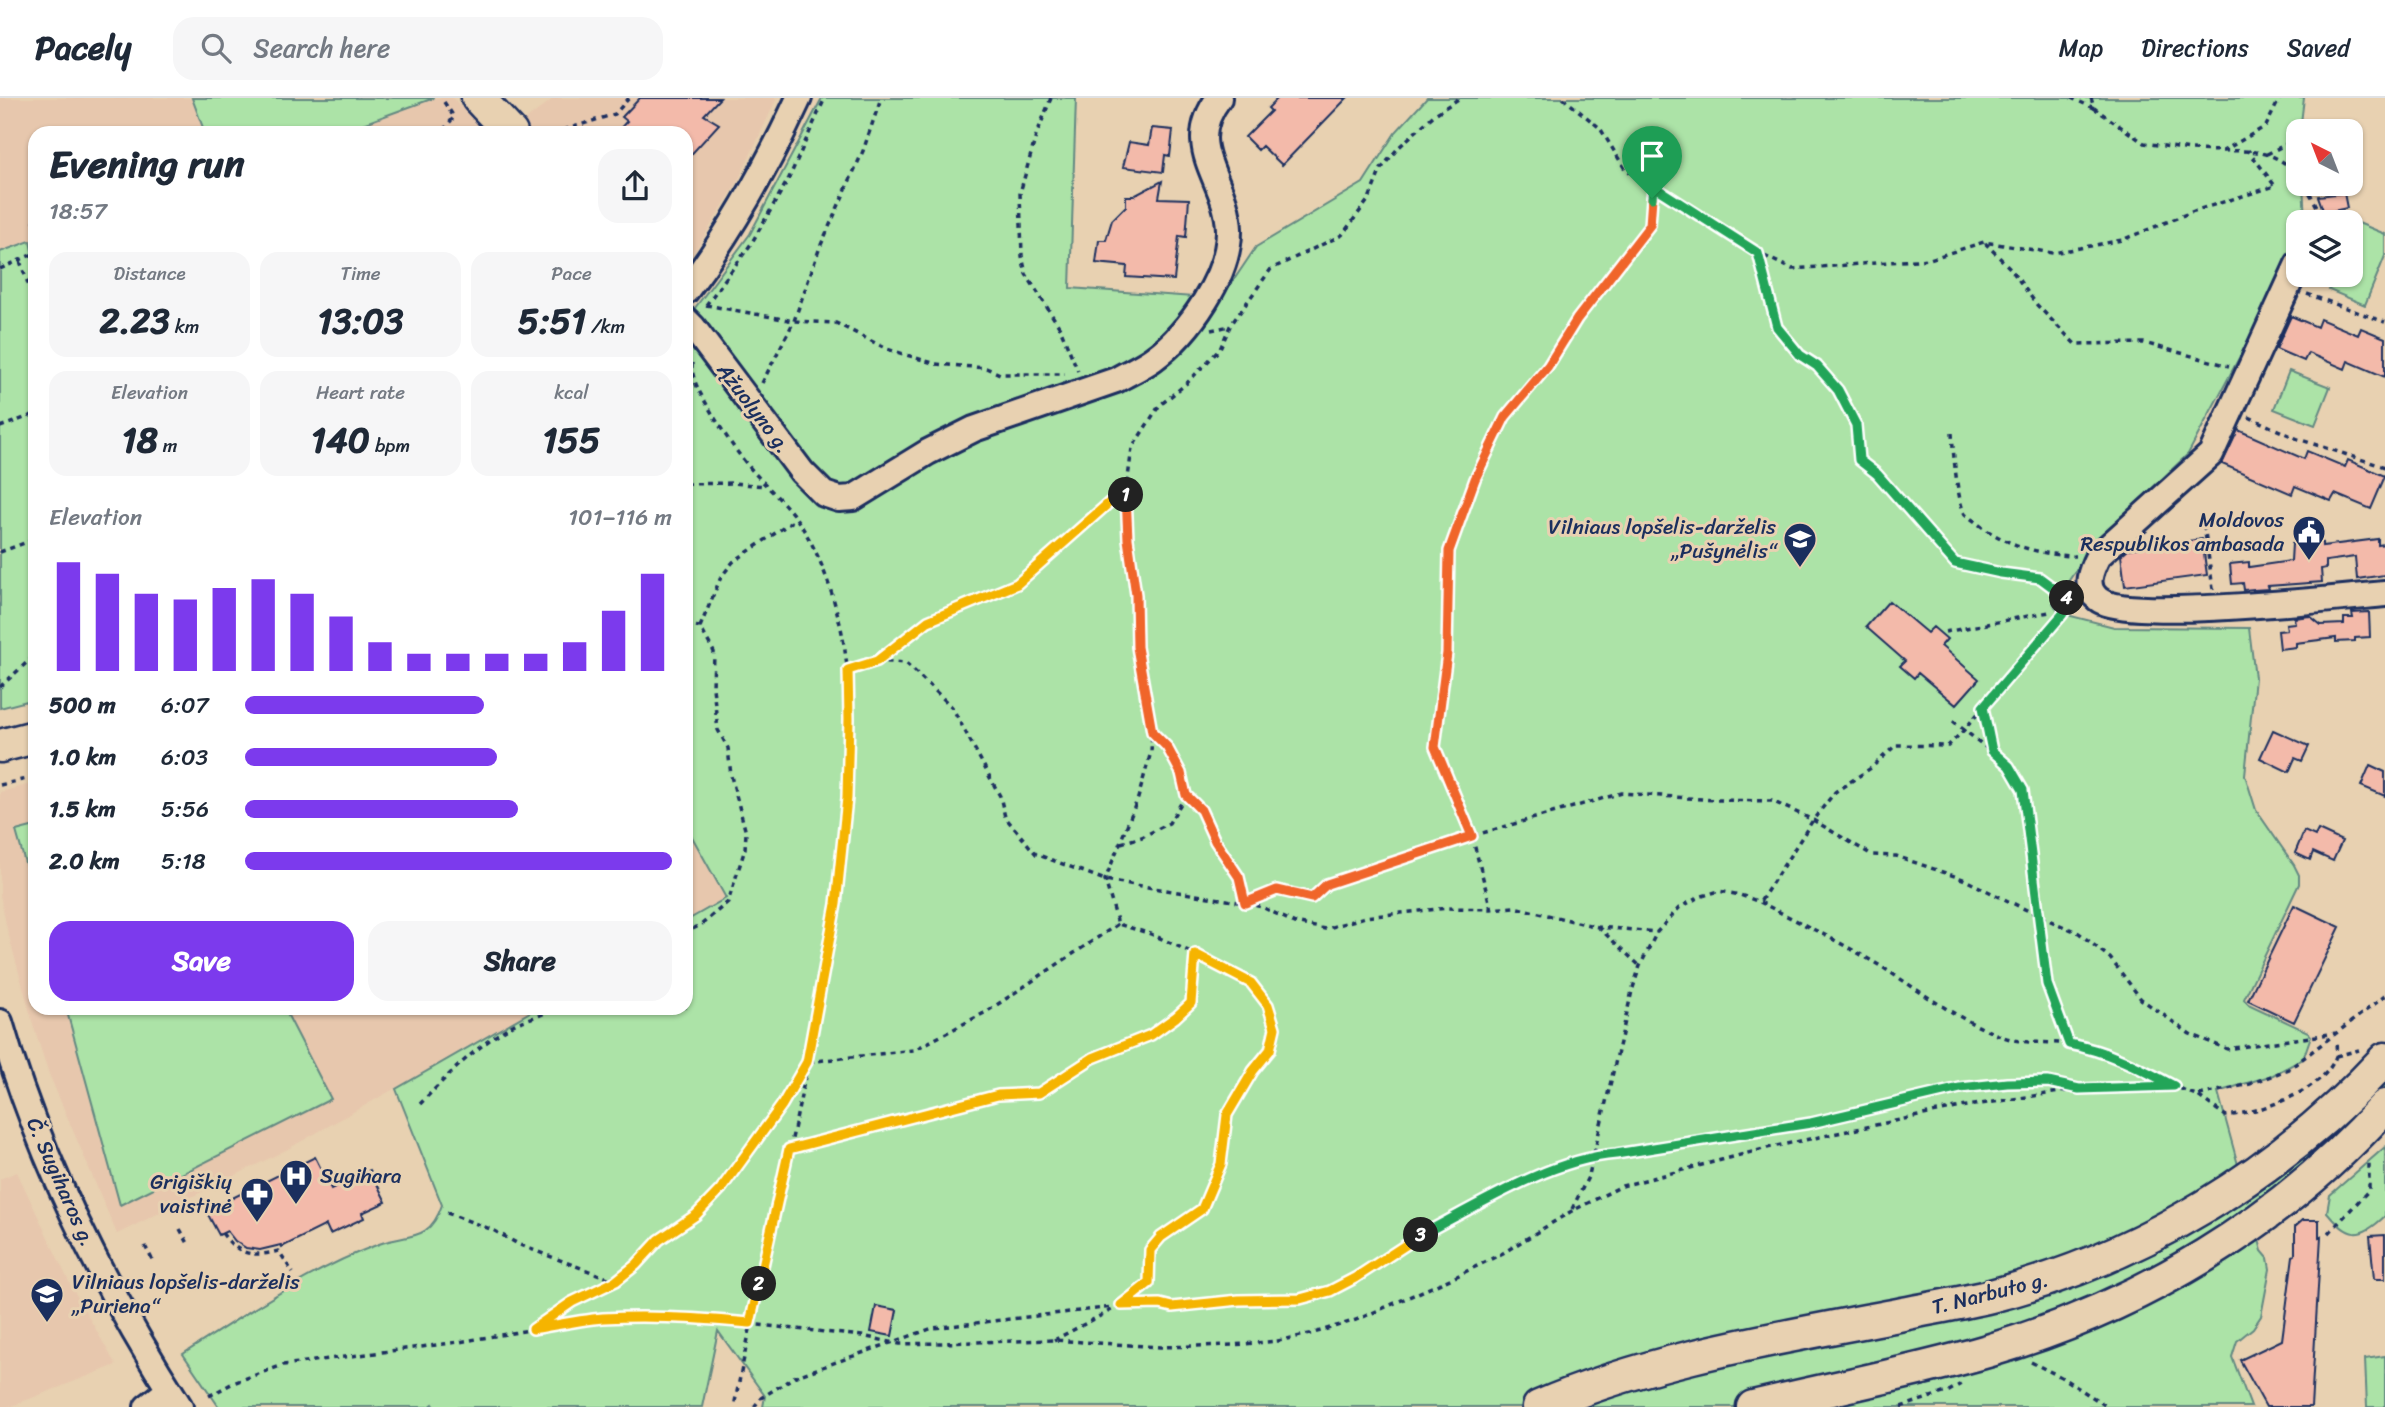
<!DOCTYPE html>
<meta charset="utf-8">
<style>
body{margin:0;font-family:Sriracha,sans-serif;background:#f6f6f7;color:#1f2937;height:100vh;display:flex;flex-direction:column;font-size:26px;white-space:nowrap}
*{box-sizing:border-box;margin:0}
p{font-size:23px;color:#747a83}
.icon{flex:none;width:38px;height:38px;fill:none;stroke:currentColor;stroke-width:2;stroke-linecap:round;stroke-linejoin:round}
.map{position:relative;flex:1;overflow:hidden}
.panel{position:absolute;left:28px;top:28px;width:665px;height:889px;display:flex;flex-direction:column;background:#fff;border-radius:21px;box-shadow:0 2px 5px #0004}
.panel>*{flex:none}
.needle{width:46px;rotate:318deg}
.controls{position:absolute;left:2286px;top:21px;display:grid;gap:14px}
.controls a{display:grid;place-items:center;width:77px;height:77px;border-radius:14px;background:#fff;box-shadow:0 2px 5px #0004;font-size:35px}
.pin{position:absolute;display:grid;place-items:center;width:60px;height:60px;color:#fff;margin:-72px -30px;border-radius:50% 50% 50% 0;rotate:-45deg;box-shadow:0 0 7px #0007}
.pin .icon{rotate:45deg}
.km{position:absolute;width:35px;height:35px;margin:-18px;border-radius:50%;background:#222;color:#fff;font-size:19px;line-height:35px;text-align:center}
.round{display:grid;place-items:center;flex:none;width:74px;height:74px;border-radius:21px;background:#f6f6f7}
.headline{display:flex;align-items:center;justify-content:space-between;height:119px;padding:0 21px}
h1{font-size:38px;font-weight:800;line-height:52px}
.figures{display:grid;grid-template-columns:repeat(3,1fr);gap:10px;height:119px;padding:7px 21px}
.figures div{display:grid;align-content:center;border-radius:18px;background:#f6f6f7;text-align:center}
.figures b{font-size:35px;font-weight:800}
.figures small{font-size:19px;font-weight:400}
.figures p{font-size:19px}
.chart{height:196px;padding:14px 21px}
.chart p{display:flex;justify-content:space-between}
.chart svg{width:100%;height:126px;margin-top:7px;stroke:#7c3aed;stroke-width:6}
.button{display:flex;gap:14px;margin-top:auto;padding:14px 21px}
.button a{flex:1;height:80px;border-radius:21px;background:#7c3aed;color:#fff;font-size:28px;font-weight:800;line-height:80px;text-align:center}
.button a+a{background:#f6f6f7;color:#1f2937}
ul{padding:0 21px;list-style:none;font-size:23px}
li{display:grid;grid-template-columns:112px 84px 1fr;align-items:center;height:52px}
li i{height:18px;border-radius:9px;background:#7c3aed}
header{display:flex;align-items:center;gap:42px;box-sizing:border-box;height:98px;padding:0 35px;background:#fff;border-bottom:2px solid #e0e1e3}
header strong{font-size:33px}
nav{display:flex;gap:38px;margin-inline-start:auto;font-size:24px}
.search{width:490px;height:63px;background:#f6f6f7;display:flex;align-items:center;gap:18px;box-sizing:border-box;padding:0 24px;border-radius:21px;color:#747a83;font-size:26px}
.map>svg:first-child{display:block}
.built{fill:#e7c7ad}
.green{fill:#ace3a7;stroke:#648982;stroke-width:2}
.building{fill:#f3baaa;stroke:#1b2f5e;stroke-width:2}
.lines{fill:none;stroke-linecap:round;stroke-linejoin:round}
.minor-casing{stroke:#1b2f5e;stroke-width:30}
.major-casing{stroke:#1b2f5e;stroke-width:37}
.path{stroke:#1b2f5e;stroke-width:3.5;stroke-dasharray:5 5;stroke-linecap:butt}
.minor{stroke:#e8d1b1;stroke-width:24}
.major{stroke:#e8d1b1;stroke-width:32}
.split-1-casing{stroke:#fff;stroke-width:14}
.split-2-casing{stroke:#fff;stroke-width:14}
.split-3-casing{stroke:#fff;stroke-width:14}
.split-4-casing{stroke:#fff;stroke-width:14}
.split-5-casing{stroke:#fff;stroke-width:14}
.split-1{stroke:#f0652b;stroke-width:9}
.split-2{stroke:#f5b400;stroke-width:9}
.split-3{stroke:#f5b400;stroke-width:9}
.split-4{stroke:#22a559;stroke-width:9}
.split-5{stroke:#22a559;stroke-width:9}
.labels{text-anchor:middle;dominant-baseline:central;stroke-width:6;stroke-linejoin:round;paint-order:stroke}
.street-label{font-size:21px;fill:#1b2f5e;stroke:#e8d1b1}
.poi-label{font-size:21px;fill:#1b2f5e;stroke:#e8d1b1;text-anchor:end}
</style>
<header>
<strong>Pacely</strong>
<div class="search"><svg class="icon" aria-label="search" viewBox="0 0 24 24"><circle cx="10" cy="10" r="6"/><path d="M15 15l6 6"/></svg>Search here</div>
<nav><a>Map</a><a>Directions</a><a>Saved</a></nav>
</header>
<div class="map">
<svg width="2385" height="1309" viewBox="0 0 2385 1309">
<rect width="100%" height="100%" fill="#e8d1b1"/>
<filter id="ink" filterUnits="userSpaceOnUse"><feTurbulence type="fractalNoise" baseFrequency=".0143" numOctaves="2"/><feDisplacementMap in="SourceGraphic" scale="14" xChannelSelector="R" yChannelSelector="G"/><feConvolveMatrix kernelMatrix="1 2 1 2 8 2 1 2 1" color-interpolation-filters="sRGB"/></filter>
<g filter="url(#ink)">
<!-- built -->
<path class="built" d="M0,0H192L205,35H35V166L30,143L0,154Z
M434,0H453L486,35H338Z
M554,0H777L737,85L693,156L686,164V35H533L523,24Z
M35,685V910H537L286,1052L117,1136L49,976L35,933L7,831L0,797V694Z
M686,728L726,800L686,823Z
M17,1074L70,1186L116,1267L9,1309H0V1081Z"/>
<!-- green -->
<path class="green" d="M192,0H434L338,35H205Z
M822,0H1076L1070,190L1221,201L1256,149L1363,85L1395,35L1427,0H2304L2300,33H2298V86H2303L2305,122L2304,124H2298V138L2265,211L2188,356L2096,444L2053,505L2059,515L2114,529L2249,530L2255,580L2245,677L2256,712L2294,767L2299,777V786L2244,901L2248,906L2308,934L2311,938L2303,961L2273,977L2218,994L2246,1096L2385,979V992L2353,1026L2251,1112L2262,1153L2268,1160L2270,1171L2261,1218L2253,1230L2237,1243L2232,1259L2251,1309H763L765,1298L718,1233L702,1309H435L433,1306L429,1309H219L183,1256C246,1216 309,1172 379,1146C409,1135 429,1145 442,1107L396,991L537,910H686V823L726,800L686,728V222L750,136Z
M2356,124L2385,136V158L2365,207L2329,192L2335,177H2350V139Z
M30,143L35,167V601L0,610V154Z
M2289,273L2330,289L2315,327L2274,311Z
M35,728V800L16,733Z
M66,910H284L331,1001L120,1107Z
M2385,1049V1118C2359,1143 2349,1140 2327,1114L2330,1097Z
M2385,1258V1309H2367L2365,1261Z"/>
<!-- building -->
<path class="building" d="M640,0H720L704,17L719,26L686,62V35H616L627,23L622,19Z
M1278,0H1347L1282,67L1262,48L1258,52L1245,39L1271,13L1268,10Z
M1152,30L1173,32L1170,58L1165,57L1163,74L1123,69L1129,44L1149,47Z
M1162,83L1159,100L1189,101L1186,139L1179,138L1174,182L1126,179L1127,168L1096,165L1099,142H1106L1112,122L1126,108V98H1134Z
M2344,95L2347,110L2324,115L2318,98Z
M2291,218L2317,229L2320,221L2358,237L2361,230L2385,240V279L2348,263L2345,271L2308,255L2304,263L2276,251Z
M2238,332L2304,361L2307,353L2345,369L2348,362L2385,378L2371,411L2335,396L2331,403L2295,388L2292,396L2222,366Z
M2202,441L2207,477L2125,488L2121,457L2128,451Z
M2378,441V447L2385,446V477L2357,481L2355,459L2326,463V470L2321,471L2322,484L2268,488L2269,491L2253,492V491L2244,492L2243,485L2232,486L2230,466L2249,464V469L2291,463L2292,446L2322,444V448Z
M1889,503L1927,535L1933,529L1947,541L1941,548L1979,581L1956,607L1918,575L1914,580L1900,568L1905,563L1866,529Z
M2369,514L2370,539L2355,540V543L2336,544V540L2296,545V549L2280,551L2278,533L2287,532L2286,526L2295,525L2294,520L2310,518L2321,527L2344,526V520H2353L2352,515Z
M2273,632L2309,648L2302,663L2295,660L2289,674L2260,660Z
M2370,667L2385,674V698L2361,688Z
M2318,732L2342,743L2333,763L2313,754L2310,762L2295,755L2304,733L2315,738Z
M2294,807L2340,829L2294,924L2248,902Z
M315,1059L331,1091L370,1072L386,1104L362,1115L364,1120L330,1136L326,1127L282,1149L281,1147L260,1152L246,1150L235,1143L227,1133L219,1137L206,1113Z
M2303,1122H2319V1139L2321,1138L2311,1309H2266L2240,1262L2282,1242L2293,1158L2295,1157V1129Z
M2385,1137V1181H2374L2370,1138Z
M876,1208L897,1212L892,1238L871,1234Z"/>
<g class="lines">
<defs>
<path id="minor" d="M2298,166L2211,356L2098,458C2091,472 2083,489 2098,501C2126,524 2340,500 2385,496
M686,193C731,134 768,67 799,0
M686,222L693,229L802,374L824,396L839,401L853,400L928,354L974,331L1116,282C1128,275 1142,269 1153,261C1189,235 1230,177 1229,131C1227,80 1181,50 1219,0
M0,924C39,1060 104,1190 180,1309
M147,1309L169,1292"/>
<path id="major" d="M478,0L511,35
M0,648L35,639
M1539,1309C1655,1259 1780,1240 1903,1216C1932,1210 1962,1205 1991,1198C2141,1160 2280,1075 2385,961
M1753,1309C1832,1290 1913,1275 1991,1252C2140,1208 2281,1125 2385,1008"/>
</defs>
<!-- minor casing -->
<use href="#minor" class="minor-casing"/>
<!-- major casing -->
<use href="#major" class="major-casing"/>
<!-- path -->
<path class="path" d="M1051,0L1036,38L1020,95L1022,158L1026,176L1060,230L1078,273
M1563,0L1600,30L1625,71L1758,155L1792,171L1930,161L1984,144L2053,155L2122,142L2194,113L2275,88L2248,52
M2071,0L2094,10
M2091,0L2094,10L2144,45L2191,52L2223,53L2266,28L2280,0
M444,4L454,19L445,30L446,35
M2311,33L2314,31
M554,35L615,16L629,0
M583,35L587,25
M2223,53C2254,52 2276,53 2298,77
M2267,56L2298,40
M2305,86L2321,116L2338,124
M1653,88L1650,127L1577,221L1548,268L1505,319L1475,381L1449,453L1447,555L1435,649L1472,738L1622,695L1715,702L1772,703L1813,722L1872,757L1896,758L1963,781L2039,818L2079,835L2110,860L2141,901L2190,936L2227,951L2337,935
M33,122L35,123
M1985,145L2010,170L2037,207L2075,246L2144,245L2229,268
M1758,155L1777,229L1800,257L1817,268L1837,292L1856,327L1859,362L1877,376L1955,465L2001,475L2040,480L2068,501L2069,508L1964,632L1948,648L1896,647L1871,670L1835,694L1813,722L1760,804
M20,163L35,205
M0,171L33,156
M2307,196L2385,224
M706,207L794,223L836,225L887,251L936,266L986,270L1000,276H1065
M706,207L751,146L789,80L825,0
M1211,232L1230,228
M692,265C691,281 701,297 709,310C720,329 732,348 746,365C762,385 783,402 798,423C820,455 832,492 841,530C855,598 850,671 843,739C824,932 771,1120 734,1309
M762,285L794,223L820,149L863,53L881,0
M2249,319L2298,341L2385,369
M0,329L35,316
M1952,335C1953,351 1957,403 1965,416C1968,419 1975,423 1978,426C2006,447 2040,457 2075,458
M686,386L733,385L765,388
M2204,427L2213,491
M0,454L35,441
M686,527L700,529L714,554L713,590L718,632L728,650L731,678L746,735L745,751L728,804L701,827L686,834
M700,529L721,479L733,464L796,421
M1945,534L2049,514L2051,515
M879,561L928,523L1017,486L1125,390
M848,572L877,563L906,565L952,609L1000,698L1005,719L1036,756L1105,782L1245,805L1262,809L1295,825L1325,831L1365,819L1447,810L1491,811L1514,809L1598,829L1657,834
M0,589L35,557
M1984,611L1992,651
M1953,623L2009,668L2023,692L2047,886L2069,946
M0,687L35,679
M1186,697L1201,712L1215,743L1239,779L1245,805L1277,792L1312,800L1327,786L1472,738L1491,811
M1121,745L1142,739L1169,725L1186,697C1180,671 1170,653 1152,634
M1598,829L1640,868
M2336,958L2359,952
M2199,997L2250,986L2289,971L2385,898
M420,1006C448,977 477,947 513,927C527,920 541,919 554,910
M789,1051L998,997L1039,995L1093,960L1151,937L1176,919L1190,905L1195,856
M1572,1111L1589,1077L1632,893L1640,868L1657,834L1679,810L1699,799L1719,793L1740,797L1760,804C1800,825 1843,845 1882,869C1920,893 1958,922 2001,938C2024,947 2046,943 2069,946C2106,950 2140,970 2172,987
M447,1115L493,1132L520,1147L616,1183
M180,1131L189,1147
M222,1135C239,1158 253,1159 279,1153L293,1175
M2329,1135L2369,1092V1062
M145,1148L154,1165
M1121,1207L1160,1206L1172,1209L1239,1201H1300L1330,1193L1355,1180L1411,1142L1528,1081L1593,1058L1616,1056L1811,1025L1960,991L2007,985L2048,984L2077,991
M535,1230L572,1204L616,1183L636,1167L659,1142L696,1117L721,1091L782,1007L807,964L914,952L986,914L1118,826
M1054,1242L1121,1207L1149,1185L1150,1152L1161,1139L1202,1111L1221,1066L1228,1017L1253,973L1270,952L1275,930L1268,907L1251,885L1195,856L1151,836L1118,826L1105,782L1138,700L1151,654L1152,634L1137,549L1136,497L1125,402L1132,350L1159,308L1187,285L1220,251L1230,228L1271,171L1342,137L1369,101L1381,71L1398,50L1435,16L1460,0
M2031,1264L2061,1279L2108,1309
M209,1298L233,1285L283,1267L459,1244L600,1220H693L862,1238L900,1246L1053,1242L1160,1249L1232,1247L1278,1243L1314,1235L1356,1222L1457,1178L1503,1155L1570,1114L1622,1088L1767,1050L1961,1009L2079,991L2174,988L2198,998L2226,1018C2259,1014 2324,994 2336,958C2337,954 2336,946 2336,942
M754,1309L761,1300L794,1279L933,1230L1113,1209
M1901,1309L1949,1293L1961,1286"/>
<!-- minor -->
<use href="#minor" class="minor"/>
<!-- major -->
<use href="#major" class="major"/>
</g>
</g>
<g class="lines" filter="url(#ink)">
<defs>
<path id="split-1" d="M1126,397L1128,441L1136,497L1137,549L1152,634L1167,649L1181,675L1186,697L1201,712L1215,743L1239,779L1245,805L1277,792L1312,800L1327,786L1472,738L1435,649L1447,555L1449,453L1475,381L1505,319L1548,268L1577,221L1650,127L1652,100"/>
<path id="split-2" d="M759,1186L750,1225C701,1220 653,1217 603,1220C580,1222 556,1227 533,1231L572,1204L616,1183L636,1167L659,1142L696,1117L721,1091L782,1007L807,964L836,806L847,700L849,621L848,572L877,563L928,523L1017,486L1127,389L1126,397"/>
<path id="split-3" d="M759,1186L789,1051L998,997L1039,995L1093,960L1151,937L1176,919L1191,905L1195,856L1251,885L1268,907L1275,930L1270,952L1253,973L1227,1017L1221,1066L1202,1111L1161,1139L1150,1152L1149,1185L1121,1207L1160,1206L1172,1209L1239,1202L1300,1201L1330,1193L1355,1180L1421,1137"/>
<path id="split-4" d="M1421,1137C1478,1107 1551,1061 1616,1056L1811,1025L1960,990L2007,985L2048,984L2079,991L2174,988C2140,970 2108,953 2069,946L2047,886L2023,692L2009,668L1992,653L1983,609L2062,517L2068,508L2067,500"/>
<path id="split-5" d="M1652,100L1653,88L1758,155L1777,229L1800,257L1817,268L1838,292L1856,327L1859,362L1877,376L1955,465L2001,475L2040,480L2067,500"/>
</defs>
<!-- split-1 casing -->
<use href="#split-1" class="split-1-casing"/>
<!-- split-2 casing -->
<use href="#split-2" class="split-2-casing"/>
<!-- split-3 casing -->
<use href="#split-3" class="split-3-casing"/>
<!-- split-4 casing -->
<use href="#split-4" class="split-4-casing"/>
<!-- split-5 casing -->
<use href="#split-5" class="split-5-casing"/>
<!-- split-1 -->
<use href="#split-1" class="split-1"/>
<!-- split-2 -->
<use href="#split-2" class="split-2"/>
<!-- split-3 -->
<use href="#split-3" class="split-3"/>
<!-- split-4 -->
<use href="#split-4" class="split-4"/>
<!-- split-5 -->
<use href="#split-5" class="split-5"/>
</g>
<!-- icons -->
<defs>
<symbol id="civic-pin" viewBox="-11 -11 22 30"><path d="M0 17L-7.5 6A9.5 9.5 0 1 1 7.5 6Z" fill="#1b2f5e" stroke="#e8d1b1"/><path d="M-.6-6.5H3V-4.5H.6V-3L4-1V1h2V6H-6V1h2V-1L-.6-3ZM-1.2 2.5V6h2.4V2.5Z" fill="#fff"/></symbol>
<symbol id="school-pin" viewBox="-11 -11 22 30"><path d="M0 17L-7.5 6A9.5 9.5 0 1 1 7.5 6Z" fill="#1b2f5e" stroke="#e8d1b1"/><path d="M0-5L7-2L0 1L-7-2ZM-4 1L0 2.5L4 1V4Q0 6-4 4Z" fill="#fff"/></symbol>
<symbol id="hospital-pin" viewBox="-11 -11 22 30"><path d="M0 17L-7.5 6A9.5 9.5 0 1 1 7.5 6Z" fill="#1b2f5e" stroke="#e8d1b1"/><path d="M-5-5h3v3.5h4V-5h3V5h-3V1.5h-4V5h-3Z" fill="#fff"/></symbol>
<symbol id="pharmacy-pin" viewBox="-11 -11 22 30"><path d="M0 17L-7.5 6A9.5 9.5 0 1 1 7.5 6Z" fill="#1b2f5e" stroke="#e8d1b1"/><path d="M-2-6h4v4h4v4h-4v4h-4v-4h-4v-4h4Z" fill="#fff"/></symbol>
</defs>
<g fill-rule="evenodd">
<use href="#civic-pin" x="2290" y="415" width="38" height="52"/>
<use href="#school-pin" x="1781" y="422" width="38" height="52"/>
<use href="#hospital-pin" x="277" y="1059" width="38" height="52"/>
<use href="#pharmacy-pin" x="238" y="1077" width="38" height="52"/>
<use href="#school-pin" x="28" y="1177" width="38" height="52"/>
</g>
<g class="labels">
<!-- street labels -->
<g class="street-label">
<text transform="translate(754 310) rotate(53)">Ąžuolyno g.</text>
<text transform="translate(61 1084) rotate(66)">Č. Sugiharos g.</text>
<text transform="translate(1990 1195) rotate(-14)">T. Narbuto g.</text>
</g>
<!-- poi labels -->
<g class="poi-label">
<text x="2284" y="422">Moldovos<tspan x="2284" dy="24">Respublikos ambasada</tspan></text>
<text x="1776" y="429">Vilniaus lopšelis-darželis<tspan x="1776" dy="24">„Pušynėlis“</tspan></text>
<text x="320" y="1078" text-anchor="start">Sugihara</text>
<text x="232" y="1084">Grigiškių<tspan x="232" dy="24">vaistinė</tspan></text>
<text x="72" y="1184" text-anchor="start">Vilniaus lopšelis-darželis<tspan x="72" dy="24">„Puriena“</tspan></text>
</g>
</g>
</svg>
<div class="controls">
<a><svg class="needle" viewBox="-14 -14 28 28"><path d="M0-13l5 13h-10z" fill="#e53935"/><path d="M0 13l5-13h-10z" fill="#747a83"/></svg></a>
<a><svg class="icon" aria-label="layers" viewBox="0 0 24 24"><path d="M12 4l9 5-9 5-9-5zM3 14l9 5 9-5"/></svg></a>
</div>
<div class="pin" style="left:1652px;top:100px;background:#1e9e55"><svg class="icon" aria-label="arrive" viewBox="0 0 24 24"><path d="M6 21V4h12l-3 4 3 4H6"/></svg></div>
<b class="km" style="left:1126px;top:397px">1</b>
<b class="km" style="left:759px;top:1186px">2</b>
<b class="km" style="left:1421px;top:1137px">3</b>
<b class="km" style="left:2067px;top:500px">4</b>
<section class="panel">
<div class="headline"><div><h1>Evening run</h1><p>18:57</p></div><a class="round"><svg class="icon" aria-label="share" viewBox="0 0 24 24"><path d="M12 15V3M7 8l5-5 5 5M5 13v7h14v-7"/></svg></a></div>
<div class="figures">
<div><p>Distance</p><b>2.23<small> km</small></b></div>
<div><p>Time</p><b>13:03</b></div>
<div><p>Pace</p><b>5:51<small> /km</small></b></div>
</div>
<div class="figures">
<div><p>Elevation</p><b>18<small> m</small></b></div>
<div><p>Heart rate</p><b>140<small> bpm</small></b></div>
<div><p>kcal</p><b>155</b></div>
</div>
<div class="chart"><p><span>Elevation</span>101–116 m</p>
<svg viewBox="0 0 160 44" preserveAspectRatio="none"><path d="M5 44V6M15 44V10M25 44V17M35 44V19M45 44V15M55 44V12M65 44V17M75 44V25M85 44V34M95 44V38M105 44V38M115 44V38M125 44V38M135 44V34M145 44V23M155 44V10"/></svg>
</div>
<ul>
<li><b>500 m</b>6:07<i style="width:56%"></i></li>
<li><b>1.0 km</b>6:03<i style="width:59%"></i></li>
<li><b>1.5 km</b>5:56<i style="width:64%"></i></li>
<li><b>2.0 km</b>5:18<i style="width:100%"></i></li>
</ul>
<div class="button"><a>Save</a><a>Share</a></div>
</section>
</div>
